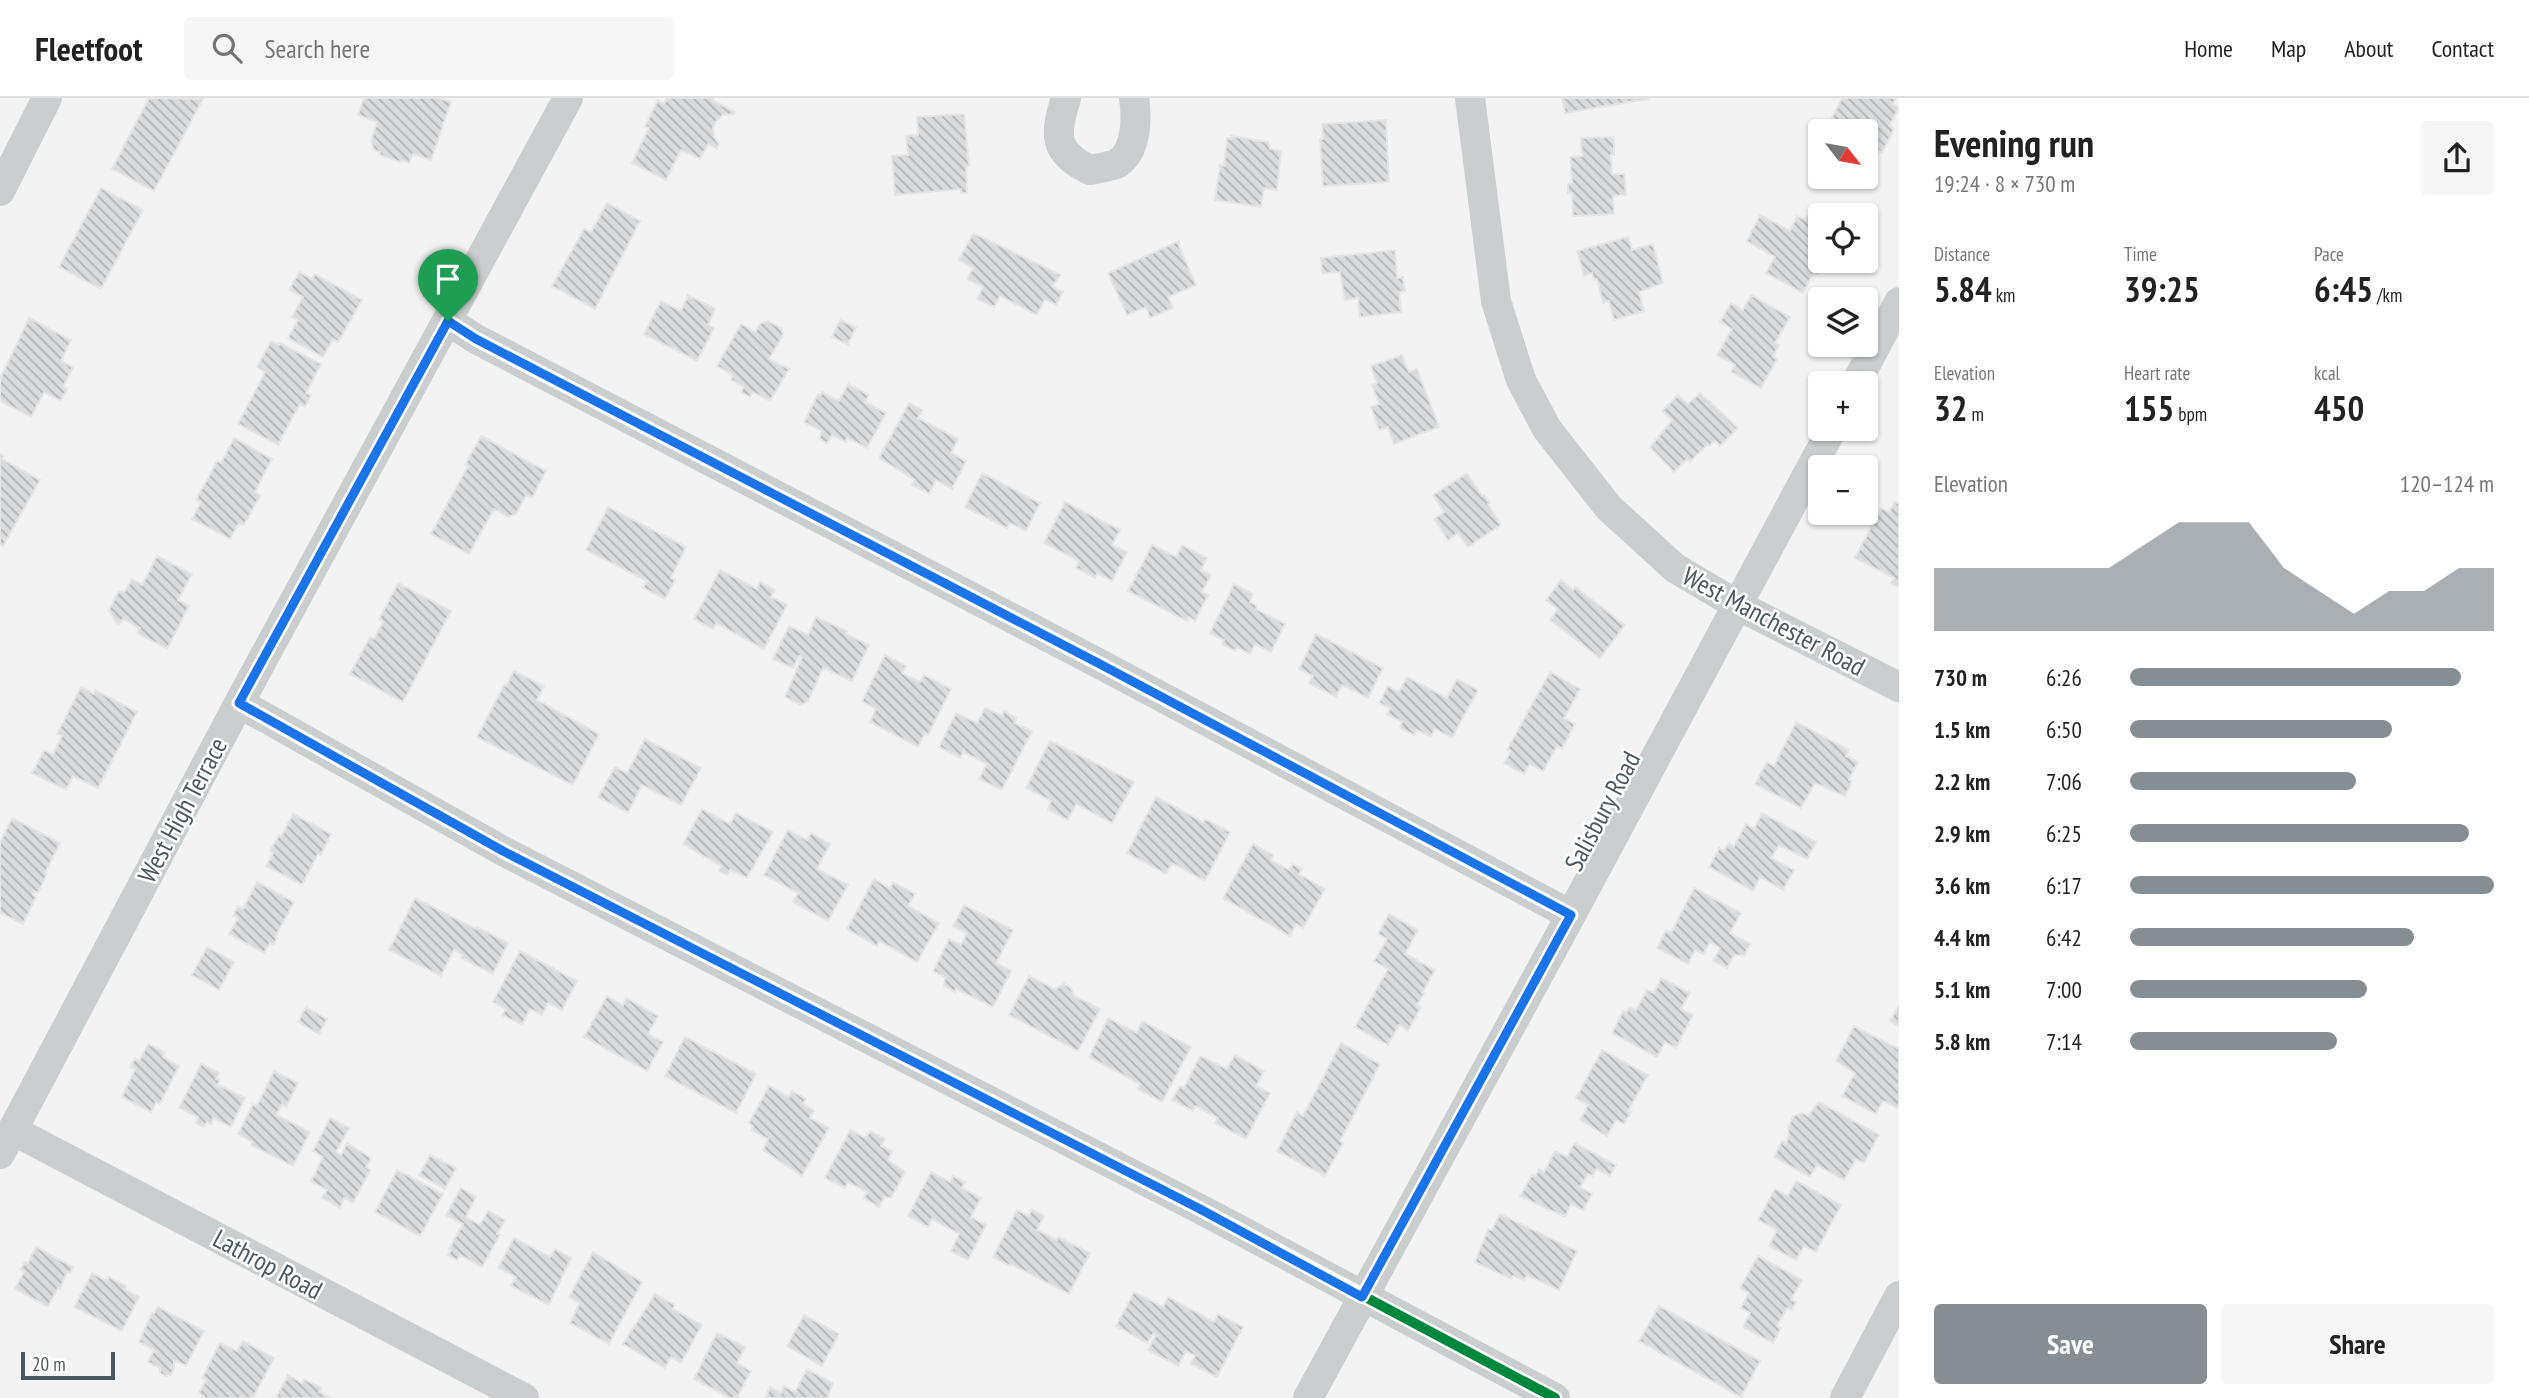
<!DOCTYPE html>
<meta charset="utf-8">
<style>
body{margin:0;font-family:"PT Sans Narrow",sans-serif;background:#f6f6f6;color:#222;height:100vh;display:flex;flex-direction:column;font-size:26px;white-space:nowrap}
*{box-sizing:border-box;margin:0}
p{font-size:23px;color:#767676}
.icon{flex:none;width:38px;height:38px;fill:none;stroke:currentColor;stroke-width:2;stroke-linecap:round;stroke-linejoin:round}
.map{position:relative;flex:1;overflow:hidden}
.side{display:flex;flex-direction:column;background:#fff;width:630px}
.side>*{flex:none}
.needle{width:46px;rotate:121deg}
.buttons{position:absolute;left:1808px;top:21px;display:grid;gap:14px}
.buttons a{display:grid;place-items:center;width:70px;height:70px;border-radius:7px;background:#fff;box-shadow:0 2px 5px #0004;font-size:35px}
.scale{position:absolute;left:21px;bottom:18px;width:94px;box-sizing:border-box;padding-left:7px;border:4px solid #4b585f;border-top:0;font-size:19px;line-height:24px;white-space:nowrap;color:#4b585f;-webkit-text-stroke:5px #fff;paint-order:stroke}
.pin{position:absolute;display:grid;place-items:center;width:60px;height:60px;color:#fff;margin:-72px -30px;border-radius:50% 50% 50% 0;rotate:-45deg;box-shadow:0 0 7px #0007}
.pin .icon{rotate:45deg}
.round{display:grid;place-items:center;flex:none;width:74px;height:74px;border-radius:7px;background:#f6f6f6}
.head{display:flex;align-items:center;justify-content:space-between;height:119px;padding:0 35px}
h1{font-size:38px;font-weight:800;line-height:52px}
.metrics{display:grid;grid-template-columns:repeat(3,1fr);gap:10px;height:119px;padding:7px 35px}
.metrics div{display:grid;align-content:center}
.metrics b{font-size:35px;font-weight:800}
.metrics small{font-size:19px;font-weight:400}
.metrics p{font-size:19px}
.chart{height:196px;padding:14px 35px}
.chart p{display:flex;justify-content:space-between}
.chart svg{width:100%;height:126px;margin-top:7px;fill:#868e93;opacity:.7}
.primary-button{display:flex;gap:14px;margin-top:auto;padding:14px 35px}
.primary-button a{flex:1;height:80px;border-radius:7px;background:#868e93;color:#fff;font-size:28px;font-weight:800;line-height:80px;text-align:center}
.primary-button a+a{background:#f6f6f6;color:#222}
ul{padding:0 35px;list-style:none;font-size:23px}
li{display:grid;grid-template-columns:112px 84px 1fr;align-items:center;height:52px}
li i{height:18px;border-radius:9px;background:#868e93}
header{display:flex;align-items:center;gap:42px;box-sizing:border-box;height:98px;padding:0 35px;background:#fff;border-bottom:2px solid #e0e0e0}
header strong{font-size:33px}
nav{display:flex;gap:38px;margin-inline-start:auto;font-size:24px}
.search{width:490px;height:63px;background:#f6f6f6;display:flex;align-items:center;gap:18px;box-sizing:border-box;padding:0 24px;border-radius:7px;color:#767676;font-size:26px}
main{display:flex;flex:1;min-height:0}
.map>svg:first-child{display:block}
.building{fill:url(#building-back-hatch);stroke:#e5e5e6;stroke-width:2}
.lines{fill:none;stroke-linecap:round;stroke-linejoin:round}
.street{stroke:#cbcece;stroke-width:30}
.cycleway-casing{stroke:#fff;stroke-width:15}
.cycleway{stroke:#00873e;stroke-width:10}
.route-casing{stroke:#fff;stroke-width:14}
.route{stroke:#1a73e8;stroke-width:9}
.labels{text-anchor:middle;dominant-baseline:central;stroke-width:5;stroke-linejoin:round;paint-order:stroke}
.street-label{font-size:26px;fill:#4b585f;stroke:#fff}
</style>
<header>
<strong>Fleetfoot</strong>
<div class="search"><svg class="icon" aria-label="search" viewBox="0 0 24 24"><circle cx="10" cy="10" r="6"/><path d="M15 15l6 6"/></svg>Search here</div>
<nav><a>Home</a><a>Map</a><a>About</a><a>Contact</a></nav>
</header>
<main>
<div class="map">
<svg width="1899" height="1300" viewBox="0 0 1899 1300">
<defs>
<pattern id="building-back-hatch" width="6" height="6" patternUnits="userSpaceOnUse" patternTransform="scale(1.75)"><rect width="6" height="6" fill="#dadbdc"/><path d="M-1 5l2 2M0 0l6 6M5-1l2 2" fill="none" stroke="#b3b4b6"/></pattern>
</defs>
<rect width="100%" height="100%" fill="#f4f3f3"/>
<!-- building -->
<path class="building" d="M149,0L203,1L154,93L112,71Z
M364,0H439L451,4L431,62L413,56L409,65L401,62L400,64L380,57V54L374,52L371,43L377,24L358,17Z
M667,0H713L712,2L735,14L734,16L723,17L717,22L713,30L714,39L719,46L717,51L708,46L700,61L681,52L666,82L632,65L649,30L645,28L658,2L664,6Z
M1562,0H1647L1648,1L1565,15Z
M1842,0H1896L1893,6L1899,9L1890,27L1894,31L1882,55L1879,53L1870,70L1866,68V33H1825Z
M964,16L969,68H966L967,95H961V91L895,97L892,58L908,57L906,38L918,37L917,19Z
M1386,22L1389,84L1323,88L1320,41H1323L1322,26Z
M1231,38L1268,44L1270,51L1281,53L1277,92L1264,90L1261,109L1215,102L1220,67L1224,68L1227,40L1231,41Z
M1614,39V57H1611L1612,76H1624L1626,97L1613,98L1614,116L1573,118L1572,95H1568V86L1572,85L1570,59L1582,58L1581,40Z
M101,90L143,112L101,191L59,169Z
M607,105L640,123L595,211L552,188L584,131L591,134Z
M1760,117L1790,133L1797,118L1806,122L1807,118L1820,125V163H1824L1817,176L1814,174L1803,195L1766,175L1775,159L1747,143Z
M973,135L1061,177L1052,188L1063,194L1056,207L1045,201L1037,217L1000,198L994,209L977,201L983,189L967,181L973,170L959,162Z
M1628,139L1632,152L1653,146L1663,185L1639,194L1644,213L1614,222L1609,203L1603,205L1597,181L1594,182L1592,175L1584,178L1577,153Z
M1179,143V148L1196,187L1168,199L1173,210L1150,220L1146,209L1127,217L1108,175Z
M1395,152L1397,180L1403,179L1405,193L1399,194L1401,214L1360,219L1358,200L1345,202L1340,174L1322,175L1321,160Z
M299,174L312,181L315,176L362,202L338,244L333,241L323,259L288,240L298,222L292,219L303,199L289,192Z
M688,197L715,211L708,227L714,230L697,263L644,236L661,203L681,213Z
M1751,197L1790,219L1775,245L1779,247L1773,259L1777,261L1761,290L1731,274L1735,267L1717,257L1732,231L1720,224L1731,205L1743,212Z
M29,220L71,242L61,263L73,269L63,289L67,291L61,303L44,294L31,319L0,303V281Z
M840,222L856,229L848,247L832,239Z
M768,223L781,230L783,237L769,261L789,271L770,303L753,294L750,299L741,294L744,289L731,282L733,277L717,268L741,226L755,234L761,225Z
M271,243L279,247L280,245L321,266L306,295L311,297L305,309L300,306L278,347L238,326L265,274L257,269Z
M1402,257L1409,274L1417,271L1439,329L1394,346L1388,329L1379,332L1371,309L1379,306L1372,287L1377,285L1371,268Z
M848,286L869,297L865,304L886,315L867,350L847,340L846,344L832,337L827,345L819,341L822,333L804,324L818,296L821,297L822,294L839,303Z
M1700,295L1738,330L1720,348L1715,343L1709,348L1708,346L1690,364L1687,361L1674,374L1650,349L1672,322L1662,313L1678,297L1688,306Z
M909,305L922,312L918,320L958,341L951,355L966,363L952,391L936,382L929,396L912,387L915,382L879,360Z
M481,338L546,373L532,400L526,397L516,416L508,419L494,411L469,456L431,436L468,368L465,367Z
M234,340L272,361L255,394L260,398L244,427L239,425L230,441L192,421L201,404L196,402L217,363L221,365Z
M0,356L3,358L2,361L40,382L3,448L0,446Z
M982,375L1040,405L1026,433L1010,425L1007,430L965,409Z
M1467,375L1482,398L1484,397L1490,405L1488,406L1501,427L1468,449L1458,435L1448,442L1434,421L1444,414L1433,397Z
M1065,404L1120,432L1112,447L1127,454L1112,483L1097,475L1095,480L1076,470L1079,463L1044,445Z
M1895,404L1899,406V489L1891,485L1894,480L1855,460L1881,410L1889,414Z
M608,409L686,449L671,480L675,482L665,501L643,490L647,483L586,452Z
M1152,447L1176,459L1182,447L1207,460L1201,472L1211,477L1202,494L1208,497L1195,523L1189,519L1187,523L1128,493Z
M157,458L192,476L178,502L189,508L167,551L137,535L140,530L123,521L120,526L116,525L109,512L118,494L125,493L132,481L142,487Z
M720,472L757,491L760,484L775,492L771,499L787,507L764,551L716,525L713,531L694,521Z
M1561,482L1573,492L1575,489L1625,527L1600,560L1550,522L1558,511L1546,502Z
M398,485L451,513L403,604L350,576L370,539L374,541L383,524L379,521Z
M1234,486L1253,496L1250,504L1257,508L1256,511L1285,526L1271,554L1255,546L1250,556L1237,549L1235,553L1222,546L1224,542L1210,535Z
M816,519L847,533L846,536L869,547L852,583L823,570L808,603L801,607L785,599L802,559L799,558L793,570L773,561L789,528L808,537Z
M1316,536L1383,570L1368,600L1342,587L1336,599L1309,585L1313,578L1299,571Z
M885,557L906,568L902,575L920,584L924,577L951,591L928,637L925,635L918,649L870,624L876,611L862,603Z
M514,573L544,588L537,602L599,636L573,687L477,639L504,587L506,588Z
M1550,574L1580,591L1564,620L1575,626L1562,651L1557,648L1543,673L1530,666L1524,676L1504,665L1511,653L1507,652Z
M1407,579L1447,600L1457,581L1478,592L1452,640L1435,631L1431,639L1417,632L1414,637L1400,630L1402,624L1387,616L1390,610L1379,605L1388,588L1399,594Z
M81,589L94,596L95,592L137,614L98,690L73,678L66,692L32,675L44,652L53,657L62,638L57,636Z
M985,610L1002,618L1004,613L1017,620L1014,625L1032,633L1002,692L979,681L987,666L965,655L964,652L960,660L939,649L956,615L977,625Z
M1796,624L1849,652L1846,658L1858,664L1849,682L1852,683L1845,698L1815,685L1801,710L1755,686L1767,664L1774,668Z
M645,641L701,670L681,707L642,687L628,715L598,699L615,669L627,675Z
M1050,643L1134,684L1112,725L1076,706L1068,722L1048,712L1051,703L1026,690Z
M1156,699L1203,724L1205,721L1230,734L1205,783L1172,765L1166,776L1127,755Z
M702,711L730,726L736,715L773,734L747,780L730,772L727,777L719,773L721,768L683,746Z
M1762,715L1816,744L1807,761L1779,747L1771,760L1794,772L1783,792L1760,779L1753,793L1709,769L1719,750L1724,753L1729,745L1734,748L1746,726L1754,731Z
M293,716L331,736L321,757L318,756L302,787L266,768L273,755L270,753L279,737L281,739Z
M12,720L60,745L45,775L47,776L38,795L34,793L33,797L36,799L23,826L0,815V744Z
M788,732L807,742L811,735L830,746L817,771L848,787L828,823L793,804L798,795L764,777Z
M1253,746L1273,757L1271,762L1289,772L1293,766L1302,771L1299,776L1325,791L1303,830L1296,826L1290,838L1223,800Z
M874,781L890,790L893,784L915,796L908,808L939,825L917,864L879,843L877,848L847,831Z
M257,784L294,804L275,839L277,840L274,847L270,845L264,855L229,836L238,820L233,818L238,808L243,811Z
M1694,790L1741,815L1730,835L1750,846L1744,858L1734,857L1727,870L1713,863L1720,850L1710,844L1703,856L1695,852L1688,866L1657,850L1666,832L1671,835Z
M415,800L476,831L477,829L508,845L493,876L461,860L463,857L454,852L441,878L389,852Z
M964,807L1013,832L996,865L1011,873L993,909L956,891L955,894L944,888L945,879L933,873L949,841L961,847L967,835L953,828Z
M1389,816L1418,832L1405,856L1435,872L1422,895L1424,896L1417,907L1421,909L1408,933L1399,927L1388,947L1355,929L1388,871L1374,863L1387,841L1378,836Z
M207,849L234,864L219,892L192,877Z
M520,853L577,883L562,912L548,905L542,917L530,911L522,927L502,917L506,911L493,904Z
M1029,878L1055,891L1064,886L1071,890L1074,898L1100,911L1078,953L1009,917Z
M1661,880L1690,895L1681,911L1693,917L1676,950L1665,944L1657,959L1612,935L1623,913L1626,915L1630,909L1636,912L1647,892L1654,895Z
M607,898L623,907L626,900L658,918L648,936L663,944L647,973L584,939Z
M1899,907V928L1890,923Z
M306,909L327,921L319,936L298,924Z
M1108,920L1137,935L1142,923L1191,949L1162,1004L1138,991L1140,986L1089,959Z
M1854,928L1899,951V1006L1897,1010L1883,1003L1876,1016L1842,998L1855,975L1836,963Z
M685,939L756,976L736,1015L665,978Z
M1341,945L1380,966L1340,1043L1343,1045L1325,1078L1277,1053L1297,1014L1303,1018Z
M148,946L165,954L163,959L179,968L160,1006L156,1004L151,1014L122,999L135,971L130,969L135,960L139,963Z
M1602,952L1648,977L1628,1013L1631,1014L1624,1026L1616,1022L1607,1038L1580,1022L1588,1007L1576,1000Z
M1235,957L1264,973L1256,988L1270,995L1246,1041L1215,1025L1218,1020L1196,1008L1193,1013L1172,1002L1180,988L1184,990L1200,958L1227,971Z
M201,966L219,975L216,981L220,982L218,987L245,1000L231,1029L213,1020L211,1026L207,1024L204,1029L196,1025L198,1019L179,1010Z
M274,973L298,985L286,1009L282,1006L276,1017L310,1034L293,1068L251,1047L253,1044L238,1036L253,1006L257,1008Z
M769,988L789,999L792,993L806,1001L803,1006L814,1013L810,1020L829,1030L802,1078L763,1052L768,1041L751,1032L753,1028L749,1025Z
M1819,1004L1879,1037L1864,1065L1856,1061L1844,1082L1817,1067L1810,1079L1774,1059L1782,1043L1786,1045L1789,1038L1788,1030L1793,1018L1803,1015L1808,1018Z
M330,1020L349,1030L336,1054L341,1057L347,1045L371,1060L366,1069L370,1072L353,1105L344,1100L340,1110L322,1100L327,1092L311,1083L323,1059L313,1053Z
M850,1032L866,1040L870,1033L885,1041L881,1048L892,1053L888,1062L905,1074L891,1100L884,1099L879,1109L864,1100L867,1094L848,1084L845,1090L825,1080Z
M1574,1045L1616,1067L1610,1078L1596,1071L1593,1078L1588,1076L1580,1089L1592,1096L1583,1112L1571,1106L1565,1119L1520,1098L1532,1077L1535,1078L1539,1071L1544,1074L1555,1053L1567,1059Z
M430,1057L456,1070L445,1091L419,1077Z
M397,1072L443,1096L420,1138L375,1114Z
M931,1074L950,1084L953,1078L965,1084L962,1090L981,1100L971,1119L986,1127L968,1162L951,1153L959,1136L932,1121L928,1129L908,1118Z
M1796,1083L1841,1107L1816,1154L1804,1148L1796,1162L1769,1148L1777,1132L1758,1122L1775,1091L1788,1098Z
M461,1090L476,1099L466,1119L480,1127L488,1113L505,1122L497,1136L500,1137L482,1169L460,1157L457,1162L448,1157L451,1152L449,1151L463,1126L446,1117Z
M1032,1111L1044,1118L1037,1132L1057,1142L1058,1139L1090,1155L1069,1196L1011,1166L1010,1168L993,1159L1017,1112L1029,1118Z
M1500,1116L1577,1153L1559,1192L1527,1177L1524,1182L1513,1178L1511,1181L1475,1164L1488,1131L1492,1132Z
M514,1140L550,1159L555,1151L571,1160L549,1207L511,1188L516,1179L498,1170Z
M36,1149L73,1169L70,1175L67,1173L60,1191L58,1190L48,1209L15,1191L24,1174L21,1171L25,1164L28,1165Z
M593,1154L642,1184L609,1246L570,1225L580,1205L569,1199Z
M1758,1158L1802,1182L1791,1202L1796,1204L1792,1212L1787,1210L1777,1228L1781,1230L1773,1245L1743,1229L1750,1215L1741,1210L1749,1195L1740,1190Z
M92,1175L107,1183L109,1179L126,1188L125,1192L139,1199L122,1233L74,1209Z
M1134,1194L1163,1209L1168,1199L1214,1224L1218,1216L1243,1229L1217,1279L1191,1266L1195,1258L1186,1253L1178,1268L1148,1252L1156,1237L1153,1236L1147,1245L1116,1228Z
M655,1196L675,1207L673,1211L702,1227L681,1265L671,1259L665,1270L623,1246Z
M1659,1208L1760,1263L1741,1299L1639,1243Z
M158,1209L204,1233L186,1268L174,1262V1271L171,1277L165,1278L160,1275V1270L148,1264L154,1252L139,1244L152,1215H154Z
M804,1217L839,1236L822,1268L787,1248Z
M717,1235L745,1249L737,1265L751,1273L737,1300H730L694,1281Z
M243,1243L274,1260L253,1300H202L204,1298L199,1295L206,1282L202,1280L220,1245L237,1253Z
M807,1271L833,1285L827,1300H765L770,1289L781,1295L784,1288L795,1294Z
M288,1277L302,1285L304,1281L322,1290L319,1294L331,1300H276Z"/>
<g class="lines">
<!-- street -->
<path class="street" d="M1066,0C1055,36 1052,53 1090,72C1098,70 1111,69 1118,65C1137,52 1137,20 1134,0
M1470,0L1496,203L1521,282L1547,331L1609,410L1675,470L1739,508L1899,589
M0,93L47,0
M448,223L476,241L1098,565L1571,817
M1856,285L1899,204
M239,605L503,753L1200,1111L1555,1300
M12,1032L524,1300
M0,1056L239,605L568,0
M1308,1300L1571,817L1832,331
M1845,1300L1899,1198"/>
<defs>
<path id="cycleway" d="M448,223L476,241L1098,565L1571,817
M239,605L503,753L1200,1111L1555,1300"/>
</defs>
<!-- cycleway casing -->
<use href="#cycleway" class="cycleway-casing"/>
<!-- cycleway -->
<use href="#cycleway" class="cycleway"/>
</g>
<g class="lines">
<defs>
<path id="route" d="M448,223L476,241L1098,565L1571,817L1362,1199L1200,1111L503,753L239,605Z"/>
</defs>
<!-- route casing -->
<use href="#route" class="route-casing"/>
<!-- route -->
<use href="#route" class="route"/>
</g>
<g class="labels">
<!-- street labels -->
<g class="street-label">
<text transform="translate(1774 523) rotate(28)">West Manchester Road</text>
<text transform="translate(182 712) rotate(-62)">West High Terrace</text>
<text transform="translate(1602 713) rotate(-62)">Salisbury Road</text>
<text transform="translate(268 1166) rotate(28)">Lathrop Road</text>
</g>
</g>
</svg>
<div class="buttons">
<a><svg class="needle" viewBox="-14 -14 28 28"><path d="M0-13l5 13h-10z" fill="#e53935"/><path d="M0 13l5-13h-10z" fill="#767676"/></svg></a>
<a><svg class="icon" aria-label="locate" viewBox="0 0 24 24"><circle cx="12" cy="12" r="6"/><path d="M12 2v4M12 18v4M2 12h4M18 12h4"/></svg></a>
<a><svg class="icon" aria-label="layers" viewBox="0 0 24 24"><path d="M12 4l9 5-9 5-9-5zM3 14l9 5 9-5"/></svg></a>
<a>+</a>
<a>−</a>
</div>
<div class="scale">20 m</div>
<div class="pin" style="left:448px;top:223px;background:#1e9e55"><svg class="icon" aria-label="arrive" viewBox="0 0 24 24"><path d="M6 21V4h12l-3 4 3 4H6"/></svg></div>
</div>
<section class="side">
<div class="head"><div><h1>Evening run</h1><p>19:24 · 8 × 730 m</p></div><a class="round"><svg class="icon" aria-label="share" viewBox="0 0 24 24"><path d="M12 15V3M7 8l5-5 5 5M5 13v7h14v-7"/></svg></a></div>
<div class="metrics">
<div><p>Distance</p><b>5.84<small> km</small></b></div>
<div><p>Time</p><b>39:25</b></div>
<div><p>Pace</p><b>6:45<small> /km</small></b></div>
</div>
<div class="metrics">
<div><p>Elevation</p><b>32<small> m</small></b></div>
<div><p>Heart rate</p><b>155<small> bpm</small></b></div>
<div><p>kcal</p><b>450</b></div>
</div>
<div class="chart"><p><span>Elevation</span>120–124 m</p>
<svg viewBox="0 0 160 44" preserveAspectRatio="none"><path d="M0 44V22L10 22L20 22L30 22L40 22L50 22L60 14L70 6L80 6L90 6L100 22L110 30L120 38L130 30L140 30L150 22L160 22V44z"/></svg>
</div>
<ul>
<li><b>730 m</b>6:26<i style="width:91%"></i></li>
<li><b>1.5 km</b>6:50<i style="width:72%"></i></li>
<li><b>2.2 km</b>7:06<i style="width:62%"></i></li>
<li><b>2.9 km</b>6:25<i style="width:93%"></i></li>
<li><b>3.6 km</b>6:17<i style="width:100%"></i></li>
<li><b>4.4 km</b>6:42<i style="width:78%"></i></li>
<li><b>5.1 km</b>7:00<i style="width:65%"></i></li>
<li><b>5.8 km</b>7:14<i style="width:57%"></i></li>
</ul>
<div class="primary-button"><a>Save</a><a>Share</a></div>
</section>
</main>
